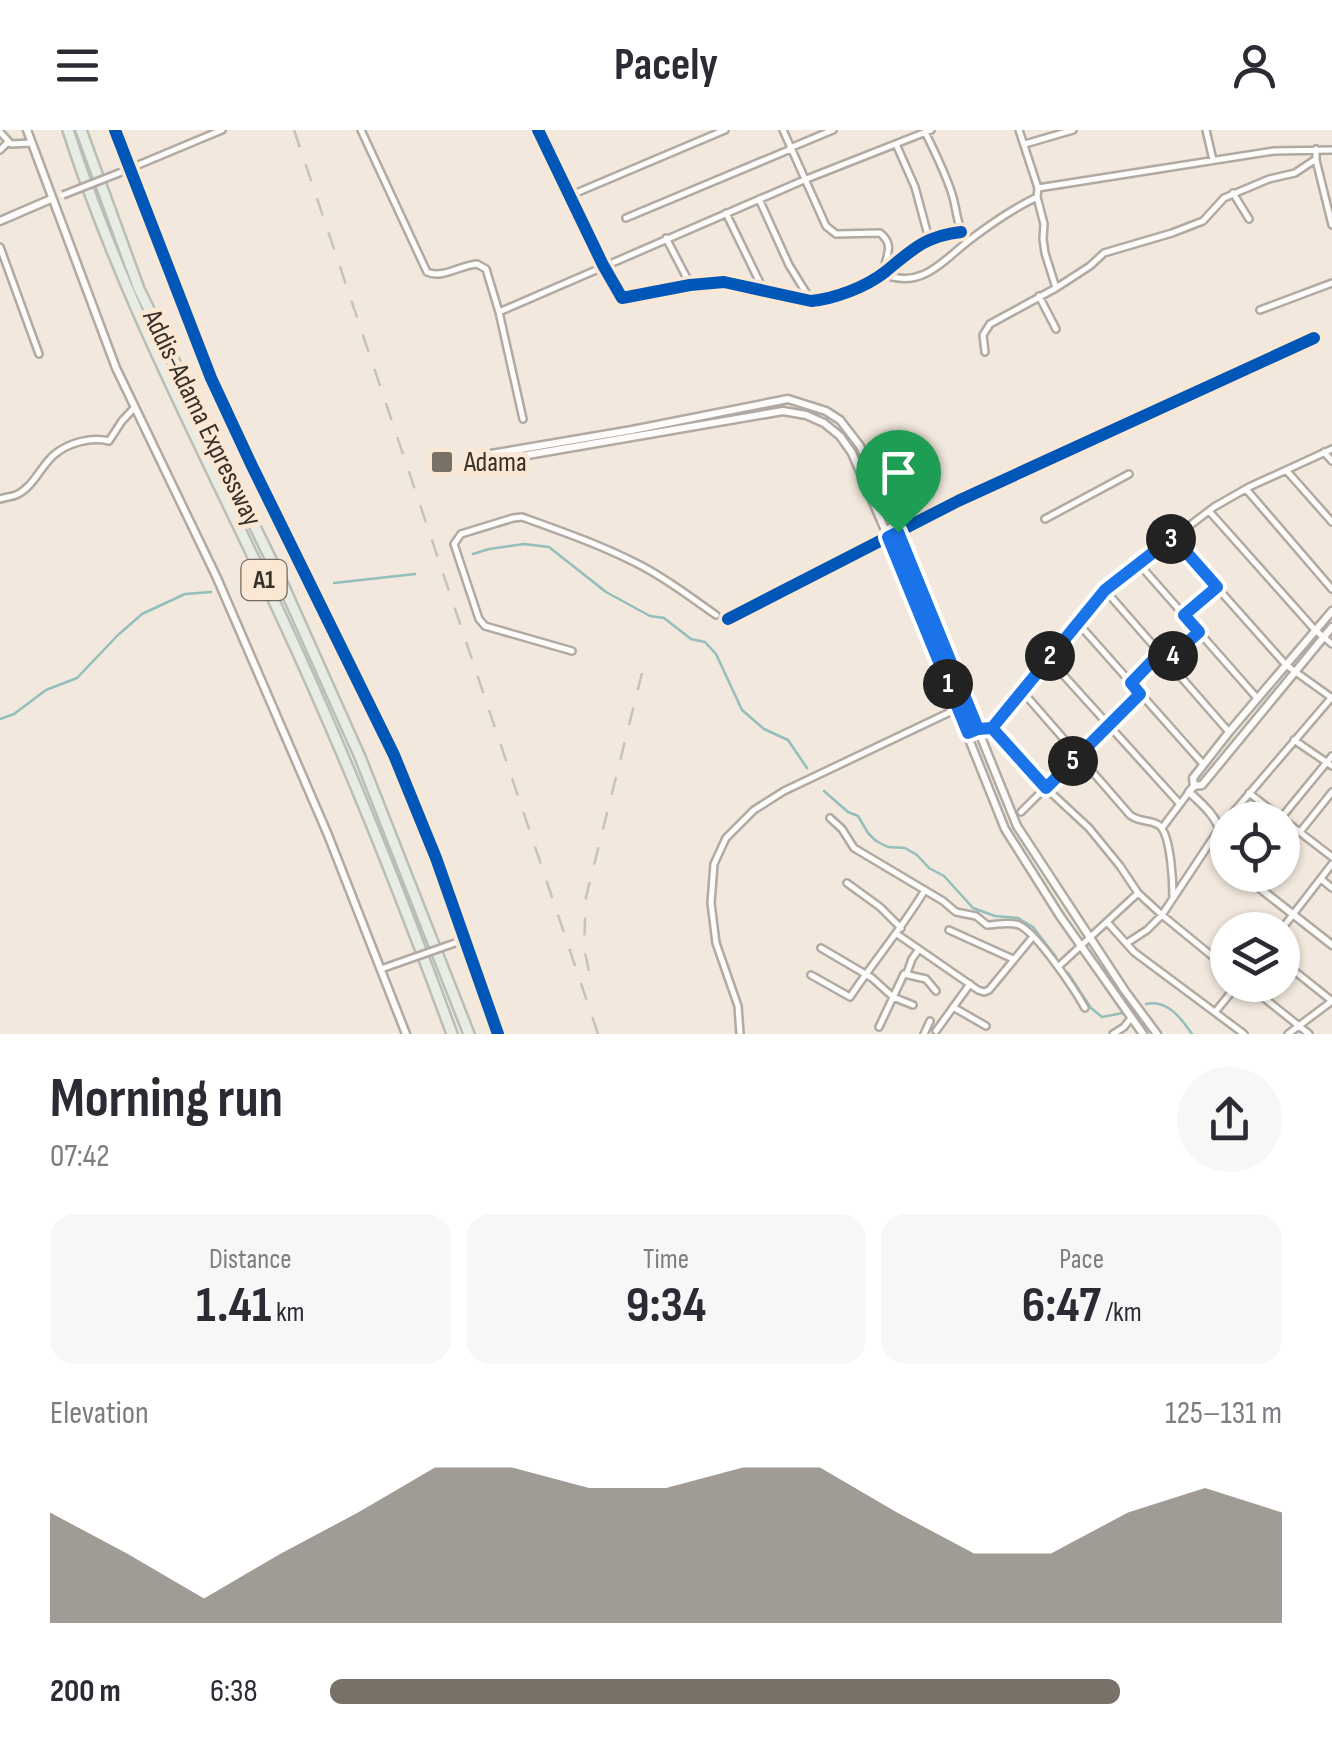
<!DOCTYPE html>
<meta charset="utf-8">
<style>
body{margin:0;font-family:"Sofia Sans Condensed",sans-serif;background:#f7f7f7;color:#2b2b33;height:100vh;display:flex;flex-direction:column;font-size:38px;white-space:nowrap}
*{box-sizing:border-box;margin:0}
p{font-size:32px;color:#7c7c81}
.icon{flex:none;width:55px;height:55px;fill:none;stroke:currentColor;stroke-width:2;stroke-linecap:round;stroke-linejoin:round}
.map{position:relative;height:904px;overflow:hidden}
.details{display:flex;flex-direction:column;background:#fff;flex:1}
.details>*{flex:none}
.tools{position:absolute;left:1210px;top:672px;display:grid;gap:20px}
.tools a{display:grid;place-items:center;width:90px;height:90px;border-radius:50%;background:#fff;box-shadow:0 2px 8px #0004;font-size:50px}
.pin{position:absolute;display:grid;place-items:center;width:85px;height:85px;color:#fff;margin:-102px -42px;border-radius:50% 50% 50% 0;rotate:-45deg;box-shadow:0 0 10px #0007}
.pin .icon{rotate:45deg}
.km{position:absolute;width:50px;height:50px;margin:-25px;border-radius:50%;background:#222;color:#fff;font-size:28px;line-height:50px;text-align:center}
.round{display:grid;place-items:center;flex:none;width:105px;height:105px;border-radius:52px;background:#f7f7f7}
.overview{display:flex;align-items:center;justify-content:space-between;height:170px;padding:0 50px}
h1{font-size:55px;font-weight:700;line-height:75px}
.figures{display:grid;grid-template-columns:repeat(3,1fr);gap:15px;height:170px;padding:10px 50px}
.figures div{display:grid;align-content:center;border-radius:25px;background:#f7f7f7;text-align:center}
.figures b{font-size:50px;font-weight:700}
.figures small{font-size:28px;font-weight:400}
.figures p{font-size:28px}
.chart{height:280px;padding:20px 50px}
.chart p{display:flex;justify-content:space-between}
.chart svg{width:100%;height:180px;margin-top:10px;fill:#787168;opacity:.7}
ul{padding:0 50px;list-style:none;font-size:32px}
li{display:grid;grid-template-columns:160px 120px 1fr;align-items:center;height:75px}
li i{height:25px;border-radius:12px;background:#787168}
header{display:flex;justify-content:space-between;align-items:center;height:130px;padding:0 50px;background:#fff;font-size:45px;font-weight:700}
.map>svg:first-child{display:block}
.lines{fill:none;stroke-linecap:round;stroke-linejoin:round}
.stream{stroke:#93bfbb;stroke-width:2.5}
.minor-casing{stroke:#b1aaa2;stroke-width:10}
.tertiary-casing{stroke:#b1aaa2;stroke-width:11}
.secondary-casing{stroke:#b1aaa2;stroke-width:11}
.motorway-casing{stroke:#bbbeb2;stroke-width:14}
.minor{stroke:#fdfcfa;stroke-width:5}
.tertiary{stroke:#fdfcfa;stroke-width:6}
.secondary{stroke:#fdfcfa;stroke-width:6}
.motorway{stroke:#e7ede5;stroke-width:9}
.rail{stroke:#c5c3c0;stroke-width:2.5;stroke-dasharray:18 18;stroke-linecap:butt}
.minor-bridge-casing{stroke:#b1aaa2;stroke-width:10;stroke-linecap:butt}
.minor-bridge{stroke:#fdfcfa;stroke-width:5}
.cycleway-casing{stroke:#fae8d5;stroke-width:19}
.cycleway{stroke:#0057b8;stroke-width:12}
.route-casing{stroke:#fff;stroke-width:20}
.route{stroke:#1a73e8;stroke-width:12}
.poi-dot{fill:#787168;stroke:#fae8d5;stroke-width:4}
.labels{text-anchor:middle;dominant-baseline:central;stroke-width:10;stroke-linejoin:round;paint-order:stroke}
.shield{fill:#fae8d5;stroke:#72685d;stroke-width:2.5}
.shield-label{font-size:25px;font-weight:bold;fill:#373129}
.street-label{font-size:28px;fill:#373129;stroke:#fae8d5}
.poi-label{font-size:28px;fill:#373129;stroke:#fae8d5;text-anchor:start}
</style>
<header><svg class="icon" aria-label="menu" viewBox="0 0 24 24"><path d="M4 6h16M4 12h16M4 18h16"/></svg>Pacely<svg class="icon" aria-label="person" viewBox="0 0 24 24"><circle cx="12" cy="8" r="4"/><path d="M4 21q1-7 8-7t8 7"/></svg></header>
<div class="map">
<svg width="1332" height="904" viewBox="0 0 1332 904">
<rect width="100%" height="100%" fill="#f2e8dd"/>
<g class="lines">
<!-- stream -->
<path class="stream" d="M473,424L489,419L524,414L549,417L606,462L650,486L664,488L691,509L705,512L716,524L742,580L764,599L788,610L807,638
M334,453L415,444
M0,589L14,584L46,560L77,548L118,505L142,484L185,464L211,462
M824,661L848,682L858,686L868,703L876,711L888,717L905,718L917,725L929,738L944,746L973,778L995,786L1018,788L1033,797L1056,827
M1068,843L1091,878L1102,887L1123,883
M1146,874C1167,869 1181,888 1192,904"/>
<defs>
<path id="minor" d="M361,0L427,142C442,149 461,135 477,134L486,139L499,182L523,289
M538,0L603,135L622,168L690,155L724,152L811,171C834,169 866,157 885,142C912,120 925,106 961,102
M783,0L826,96L836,104L880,103C896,116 885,126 883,144C923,160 943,130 971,109C992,93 1014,78 1037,67
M1019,0L1038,58L1037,67L1044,94L1043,109L1045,123L1056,158
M1206,0L1213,30
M0,2L11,14L31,13
M925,2C935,22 945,42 952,64C957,80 957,97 966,111
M896,14L915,57L929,109
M1025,14L1073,0
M790,18L833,0
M0,20L8,12
M1316,30L1332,95
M119,43L222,0
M1038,58L1274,21L1332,20
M1233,63L1249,89
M569,66L725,0
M759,69L789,135L810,169
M726,83L763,159
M626,88L791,19
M666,108L690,154
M0,117L39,224
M1039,166L1056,199
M1260,180L1332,153
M499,182L804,50L931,0
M985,222L983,205L990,194L1056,158L1090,136L1104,123L1172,103L1203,91L1224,68L1269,49L1295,43L1316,29V19
M1324,322L1332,331
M1286,340L1332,392
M1246,359L1332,459
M0,369C5,367 11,367 16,365C34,357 41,335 55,324C70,312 91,307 109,311L122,291L135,277
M1209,381L1315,500L1332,514
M1045,389L1129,344
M1173,408L1286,535L1332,568
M1139,434L1257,568
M1105,460L1229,602
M1185,485L1217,457
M728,489L958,371L1314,208
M1077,492L1203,634
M572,521L485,496L479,489L454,414L461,404L513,388L522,387C561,401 601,415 638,434C666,448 690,467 716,485
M1048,528L1180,674
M1168,530L1199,502
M1131,553L1160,523
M1022,561L1130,685C1140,693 1152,689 1160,696C1171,707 1173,752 1173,768
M992,598L1034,647L1089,698L1120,736L1138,763L1162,785L1228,839
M968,603L977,599L992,598L1105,460L1214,377L1249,357L1332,319
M1294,610L1332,636
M1249,663L1332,727
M1021,682L1140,564
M830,688L842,699L854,718L943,771L956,782L976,786L987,795C997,795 1008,791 1019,795C1037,803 1075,860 1085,878
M1281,688L1332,626
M1162,698L1189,662
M1300,702L1332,662
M1321,749L1332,758
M847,753L880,777L901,798
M1107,792L1134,822L1244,904
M1236,793L1244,800
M949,800L1013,829
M1281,800L1332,734
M897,804L978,860L984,862L989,860L1031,809
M1127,813L1147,800L1162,785L1219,699L1332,567
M821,818L872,848L893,867L913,875
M1282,831L1332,871
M1058,837L1138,763
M381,839L398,833
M907,843L912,829L919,819
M811,845L850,867C874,831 902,798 925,760
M1248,855L1309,904
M953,877L986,896
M1216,881L1237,855
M879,897L904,844L926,849L936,861
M936,901L970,854
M740,904L738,876L716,813L711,773L714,734L726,708L754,680L784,661L967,574
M924,904L930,891
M1113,904L1124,897L1131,888
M1288,904L1332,871"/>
<path id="tertiary" d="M27,0L116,238L217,448L328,705L406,904
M115,0L211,248L252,336L394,625L436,728L498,904
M0,91L51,69
M1194,656L1202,655L1332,497
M1228,732L1217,721C1218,715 1220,710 1220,704C1219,688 1200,672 1189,662L1194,656L1193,648L1229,602L1332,481
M1243,745L1332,815"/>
<path id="secondary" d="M491,324L632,300L788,269L826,281L840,290L860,316L898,402L1017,696L1125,861L1157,904
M493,331L783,281L806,285L824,293L840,306L852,323L888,407L1005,699L1060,786L1143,904"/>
<path id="motorway" d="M68,0C122,169 206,324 280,484C344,621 400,762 452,904
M81,0L139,159L280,448L360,627L469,904"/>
</defs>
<!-- minor casing -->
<use href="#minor" class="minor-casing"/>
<!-- tertiary casing -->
<use href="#tertiary" class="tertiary-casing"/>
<!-- secondary casing -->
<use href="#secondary" class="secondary-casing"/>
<!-- motorway casing -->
<use href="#motorway" class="motorway-casing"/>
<!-- minor -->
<use href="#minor" class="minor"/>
<!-- tertiary -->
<use href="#tertiary" class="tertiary"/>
<!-- secondary -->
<use href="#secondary" class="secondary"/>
<!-- motorway -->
<use href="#motorway" class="motorway"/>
<!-- rail -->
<path class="rail" d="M294,0L598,904
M589,841L584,818L586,767L642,543"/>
<defs>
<path id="minor-bridge" d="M63,65L119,43
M398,833L455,813"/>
</defs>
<!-- minor-bridge casing -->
<use href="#minor-bridge" class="minor-bridge-casing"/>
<!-- minor-bridge -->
<use href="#minor-bridge" class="minor-bridge"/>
<defs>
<path id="cycleway" d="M115,0L211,248L252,336L394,625L436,728L498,904
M538,0L603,135L622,168L690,155L724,152L811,171C834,169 866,157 885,142C912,120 925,106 961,102
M728,489L958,371L1314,208"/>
</defs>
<!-- cycleway casing -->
<use href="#cycleway" class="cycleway-casing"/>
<!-- cycleway -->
<use href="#cycleway" class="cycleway"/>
</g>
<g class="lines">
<defs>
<path id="route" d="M898,402L888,407L968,603L978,599L992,598L1105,460L1173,407L1217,457L1184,485L1199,502L1167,531L1160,523L1131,553L1140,564L1046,658L992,598L978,599L898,402"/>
</defs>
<!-- route casing -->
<use href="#route" class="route-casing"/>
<!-- route -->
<use href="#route" class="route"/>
</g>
<!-- markers -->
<rect class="poi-dot" x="430" y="320" width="24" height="24" rx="5"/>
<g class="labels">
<!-- shield labels -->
<rect class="shield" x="241.5" y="430" width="45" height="40" rx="8"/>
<g class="shield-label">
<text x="264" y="450">A1</text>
</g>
<!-- street labels -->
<g class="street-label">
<text transform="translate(202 288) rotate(64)">Addis-Adama Expressway</text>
</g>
<!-- poi labels -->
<g class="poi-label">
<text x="464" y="332">Adama</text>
</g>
</g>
</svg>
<div class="tools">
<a><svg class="icon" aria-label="locate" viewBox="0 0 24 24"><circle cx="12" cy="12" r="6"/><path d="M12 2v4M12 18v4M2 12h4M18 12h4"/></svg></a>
<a><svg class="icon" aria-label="layers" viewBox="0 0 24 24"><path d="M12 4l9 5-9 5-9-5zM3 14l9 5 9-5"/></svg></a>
</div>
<div class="pin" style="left:898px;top:402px;background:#1e9e55"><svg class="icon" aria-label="arrive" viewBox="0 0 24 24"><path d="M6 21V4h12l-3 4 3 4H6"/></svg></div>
<b class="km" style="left:948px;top:554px">1</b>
<b class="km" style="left:1050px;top:526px">2</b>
<b class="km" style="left:1171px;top:409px">3</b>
<b class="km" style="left:1173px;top:526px">4</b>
<b class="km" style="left:1073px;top:631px">5</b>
</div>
<section class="details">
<div class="overview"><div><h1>Morning run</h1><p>07:42</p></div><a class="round"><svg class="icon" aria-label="share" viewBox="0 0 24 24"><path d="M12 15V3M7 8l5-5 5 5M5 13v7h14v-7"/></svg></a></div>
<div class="figures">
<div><p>Distance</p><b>1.41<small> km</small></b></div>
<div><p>Time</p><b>9:34</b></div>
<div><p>Pace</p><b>6:47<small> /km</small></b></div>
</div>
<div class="chart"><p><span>Elevation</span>125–131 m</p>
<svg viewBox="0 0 160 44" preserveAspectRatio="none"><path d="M0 44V17L10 27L20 38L30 27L40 17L50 6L60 6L70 11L80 11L90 6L100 6L110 17L120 27L130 27L140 17L150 11L160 17V44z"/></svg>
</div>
<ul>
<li><b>200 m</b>6:38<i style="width:83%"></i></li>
</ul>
</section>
